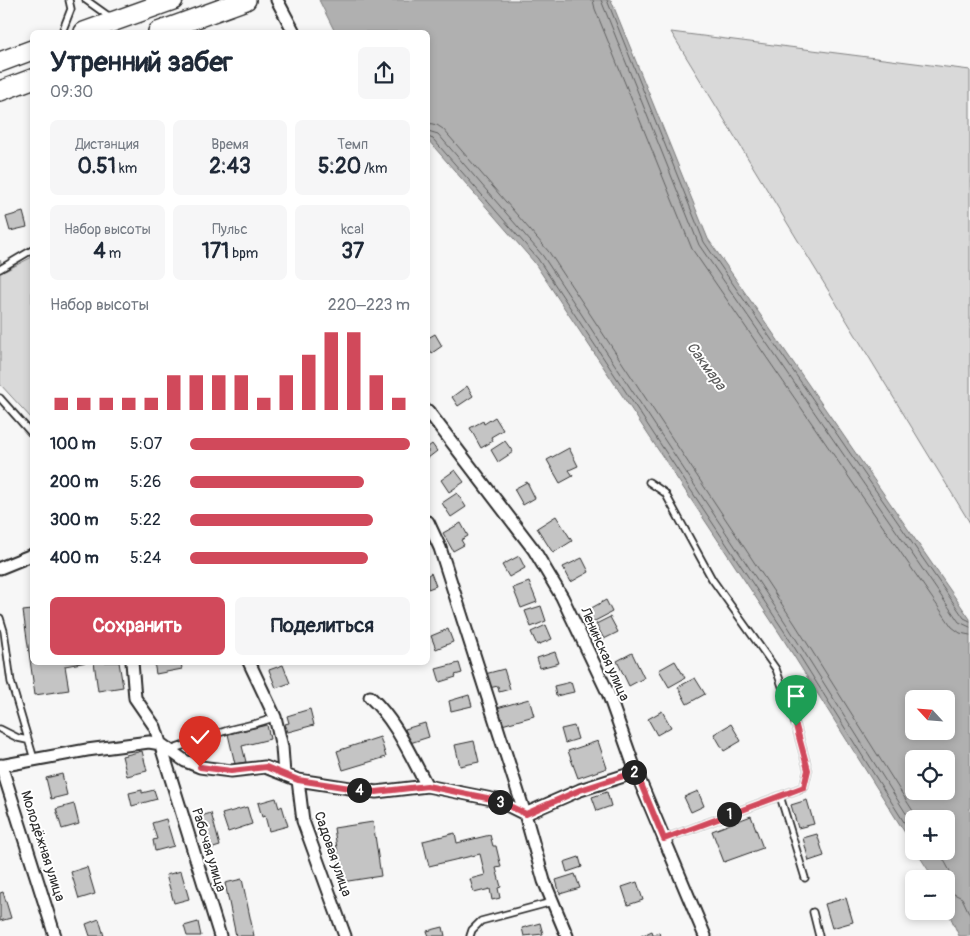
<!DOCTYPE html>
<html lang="ru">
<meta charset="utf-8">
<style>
body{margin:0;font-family:Pangolin,sans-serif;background:#f6f6f7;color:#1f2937;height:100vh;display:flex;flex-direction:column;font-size:19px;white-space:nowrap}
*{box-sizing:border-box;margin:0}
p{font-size:16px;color:#747a83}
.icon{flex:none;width:28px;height:28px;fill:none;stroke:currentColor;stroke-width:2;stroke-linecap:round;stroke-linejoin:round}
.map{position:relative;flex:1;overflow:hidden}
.panel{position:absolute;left:30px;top:30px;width:400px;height:635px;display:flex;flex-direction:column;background:#fff;border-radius:8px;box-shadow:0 2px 8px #0003}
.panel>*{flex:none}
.needle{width:32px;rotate:296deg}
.fabs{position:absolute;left:905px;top:690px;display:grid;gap:10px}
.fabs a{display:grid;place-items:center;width:50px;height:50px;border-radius:8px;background:#fff;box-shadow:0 2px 8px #0003;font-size:25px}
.pin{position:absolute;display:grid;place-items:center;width:42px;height:42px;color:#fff;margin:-51px -21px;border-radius:50% 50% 50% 0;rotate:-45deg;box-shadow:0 0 5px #0007}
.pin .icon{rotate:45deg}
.km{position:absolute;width:25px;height:25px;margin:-12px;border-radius:50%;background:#222;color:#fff;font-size:14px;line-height:25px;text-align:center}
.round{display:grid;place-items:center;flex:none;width:52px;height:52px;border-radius:8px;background:#f6f6f7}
.overview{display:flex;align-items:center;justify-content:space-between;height:85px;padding:0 20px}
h1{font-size:28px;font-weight:700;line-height:38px}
.figures{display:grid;grid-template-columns:repeat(3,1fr);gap:8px;height:85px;padding:5px 20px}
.figures div{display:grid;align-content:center;border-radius:8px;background:#f6f6f7;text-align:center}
.figures b{font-size:21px;font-weight:700}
.figures small{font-size:14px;font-weight:400}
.figures p{font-size:14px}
.chart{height:140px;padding:10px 20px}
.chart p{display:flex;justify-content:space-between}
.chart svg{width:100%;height:90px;margin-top:5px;stroke:#d1495b;stroke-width:6}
.button{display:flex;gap:10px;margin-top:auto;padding:10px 20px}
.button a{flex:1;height:58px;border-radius:8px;background:#d1495b;color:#fff;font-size:20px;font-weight:700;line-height:58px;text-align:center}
.button a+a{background:#f6f6f7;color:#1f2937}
ul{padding:0 20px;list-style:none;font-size:16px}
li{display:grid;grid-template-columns:80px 60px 1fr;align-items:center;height:38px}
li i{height:12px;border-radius:6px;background:#d1495b}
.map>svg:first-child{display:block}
.green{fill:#d9d9d9;stroke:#828282}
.water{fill:#b0b0b0;stroke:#7b7b7b;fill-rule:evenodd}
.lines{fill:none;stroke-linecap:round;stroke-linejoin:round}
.shore{stroke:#606060;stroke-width:1}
.building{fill:#c4c4c4;stroke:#2b2b2b}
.service-casing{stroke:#2b2b2b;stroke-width:9}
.minor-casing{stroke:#2b2b2b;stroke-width:15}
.trunk-casing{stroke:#2b2b2b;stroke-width:22}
.service{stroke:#fff;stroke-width:5.5}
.minor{stroke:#fff;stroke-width:11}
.trunk{stroke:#fff;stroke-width:19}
.route-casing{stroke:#fff;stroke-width:10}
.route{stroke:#d1495b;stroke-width:6}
.labels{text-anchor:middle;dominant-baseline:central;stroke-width:4;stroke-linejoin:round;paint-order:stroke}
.street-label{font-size:14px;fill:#2b2b2b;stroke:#fff}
.water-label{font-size:15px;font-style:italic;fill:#5a5a5a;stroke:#fff}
</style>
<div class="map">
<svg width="970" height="936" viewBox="0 0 970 936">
<rect width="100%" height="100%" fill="#f7f7f7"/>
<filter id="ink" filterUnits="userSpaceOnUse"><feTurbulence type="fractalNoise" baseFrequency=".02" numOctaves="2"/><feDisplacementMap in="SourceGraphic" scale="10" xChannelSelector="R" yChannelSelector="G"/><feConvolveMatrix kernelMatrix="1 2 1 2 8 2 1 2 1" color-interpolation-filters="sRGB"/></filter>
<g filter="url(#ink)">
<!-- green -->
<path class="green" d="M671,32L970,70V523Z
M32,257V419L0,384V260L5,271Z"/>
<!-- water -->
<path class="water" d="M319,0H611L708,239L970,619V936H959L946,907V879H934L916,851H946V819H914V847L780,634L534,262L428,140V32H335ZM914,699H946V731H914ZM914,759H946V791H914Z"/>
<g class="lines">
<!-- shore -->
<path class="shore" d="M593,0L595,9L692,249L952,627L960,633L970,635
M601,0L699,245L959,622L970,627
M607,0L704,242L964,618L970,621
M428,123L437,125L443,129L549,252L795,624L918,819
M428,131L438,134L543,256L789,628L914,826
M428,137L433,139L538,259L784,631L914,838
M939,851L951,873L948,891L962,898L970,915"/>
</g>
<!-- building -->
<path class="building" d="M23,212L27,227L10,231L6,217Z
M435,334L442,346L432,353L430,350L428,352V338Z
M467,386L473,396L458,406L452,397Z
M495,417L503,430L491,437L493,441L481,448L470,428L483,421L484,424Z
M505,441L513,452L498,462L491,450Z
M432,444L437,451L428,458V447Z
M569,448L578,466L569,470L573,476L560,483L547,460Z
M455,470L464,482L449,492L441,480Z
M527,482L535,498L523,505L514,489Z
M457,493L466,507L451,517L442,503Z
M556,516L572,541L553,553L537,528Z
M461,523L468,536L461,540L464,545L453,551L443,533Z
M519,556L525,568L509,577L502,565Z
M582,558L589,572L571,582L563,567Z
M431,573L436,586L428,589V575Z
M529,582L537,602L521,608L513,588Z
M606,600L612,612L593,622L586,611Z
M541,606L546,621L531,627L525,611Z
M32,610V662H87L65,666L69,690L35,695L23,611Z
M610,617L618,632L604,639L596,624Z
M546,625L552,639L537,645L531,632Z
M448,629L453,642L436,649L431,636Z
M555,652L559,663L540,668L537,658Z
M632,653L644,678L629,686L617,661Z
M675,661L685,678L669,687L659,670Z
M94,662H119L123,687L98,691Z
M154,662H181L182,669L156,674Z
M459,663L462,673L455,675L456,677L440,682L436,669Z
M283,665L290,683L276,688L269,670Z
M504,669L510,689L499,692L498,686L489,688L485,674Z
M695,678L705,694L687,704L678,687Z
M571,682L574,692L556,696L554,686Z
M469,695L472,706L451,711L449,701Z
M529,699L534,716L502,725L497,708Z
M310,709L314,725L288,732L285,724L289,723L287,716Z
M662,711L671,727L657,735L648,719Z
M425,723L429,737L410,743L405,729Z
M731,724L741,741L724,751L714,734Z
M267,725L270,739L242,746L246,762L235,764L228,734Z
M574,726L578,739L565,743L561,729Z
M380,737L386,757L343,770L337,751Z
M474,741L479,762L460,766L455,745Z
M598,741L607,768L578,778L568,751Z
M142,751L147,771L127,776L122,756Z
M62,774L67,795L51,799L46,778Z
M142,790V793L154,790L157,799L132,806L129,793Z
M698,791L704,806L691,812L684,797Z
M607,792L611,806L597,811L592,797Z
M276,798L279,808L282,806L288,826L269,831L265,816L262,817L258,803Z
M807,800L814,824L798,828L791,805Z
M74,804L79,824L62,829L56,809Z
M247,807L252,824L228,832L222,814Z
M211,813L220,846L207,850L198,817Z
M751,816L763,848L724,862L712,831Z
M166,819L174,846L155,851L153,840L157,839L152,823Z
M373,822L381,876L342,882L334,828Z
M455,833L457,843L490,835L493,846H496L501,867L496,868L501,887L498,888L500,898L492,900L490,889L474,893L470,879L485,875L480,854L429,866L423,841Z
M817,834L824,856L809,861L803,838Z
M579,857L582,867L567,872L564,862Z
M87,867L95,894L79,899L71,872Z
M181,871L189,899L174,903L166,875Z
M575,874L580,888L560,894L556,880Z
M242,879L254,936H236L225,883Z
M637,882L643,900L628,905L622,887Z
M3,892L11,918L0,921V893Z
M846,898L853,922L832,928L825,904Z
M99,919L104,936H90L86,924Z
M198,922L201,936H187L184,926Z
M540,923L543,934L524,936L522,928Z
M443,927L445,936H429L427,931Z
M652,931L653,934L659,932L660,936H641Z"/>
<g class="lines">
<defs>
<path id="service" d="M86,0L107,15L112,16
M62,32L71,9L69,0
M0,269L32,250
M0,398L32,434
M649,482L665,493L712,579L776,669L796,726L808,770L804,787L664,839
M0,618L4,631L11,682L34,759
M0,729L18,738L27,740
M170,750C187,745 204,737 222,732C240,726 257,725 275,717
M780,796L805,878
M813,912L819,936
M470,936L472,930L481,921L552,902"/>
<path id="minor" d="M277,0L294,32
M428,411L534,550L562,597L608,693L636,772L705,936
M428,522L440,548L525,814
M0,568L32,555
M132,662L135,698L155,727L220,936
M249,662L275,717L282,747L284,774
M370,697C396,721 410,755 427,786
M1,765L55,936
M0,766L87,750L149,742L161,744L185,761L200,767L231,771L265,767L298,780L376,792L427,786L497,800L525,814
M298,780L303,821L345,936
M567,936L544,881L525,814L580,790L636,772"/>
<path id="trunk" d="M84,32L173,0
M158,32L246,0
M0,62L32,50
M0,91L32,79"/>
</defs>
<!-- service casing -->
<use href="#service" class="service-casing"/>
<!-- minor casing -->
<use href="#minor" class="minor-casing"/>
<!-- trunk casing -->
<use href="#trunk" class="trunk-casing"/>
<!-- service -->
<use href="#service" class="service"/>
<!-- minor -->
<use href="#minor" class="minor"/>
<!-- trunk -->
<use href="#trunk" class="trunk"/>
</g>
</g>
<g class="lines" filter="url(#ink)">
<defs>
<path id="route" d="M200,767L231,771L266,767L298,780L376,792L427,786L497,800L526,814L580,790L636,772L664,839L804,787L808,770L796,726"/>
</defs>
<!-- route casing -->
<use href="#route" class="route-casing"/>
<!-- route -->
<use href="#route" class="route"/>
</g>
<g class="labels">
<!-- street labels -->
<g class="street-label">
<text transform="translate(605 654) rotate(66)">Ленинская улица</text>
<text transform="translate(43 846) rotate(72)">Молодёжная улица</text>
<text transform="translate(209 850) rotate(73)">Рабочая улица</text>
<text transform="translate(333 854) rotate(71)">Садовая улица</text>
</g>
<!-- water labels -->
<g class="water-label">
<text transform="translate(706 366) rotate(54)">Сакмара</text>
</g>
</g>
</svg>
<div class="fabs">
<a><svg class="needle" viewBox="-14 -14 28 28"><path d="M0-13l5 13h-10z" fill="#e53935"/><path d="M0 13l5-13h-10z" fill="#747a83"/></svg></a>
<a><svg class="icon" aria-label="locate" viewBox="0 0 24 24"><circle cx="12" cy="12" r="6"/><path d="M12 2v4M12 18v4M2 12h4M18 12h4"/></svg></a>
<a>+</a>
<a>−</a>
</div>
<div class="pin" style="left:796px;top:726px;background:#1e9e55"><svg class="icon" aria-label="arrive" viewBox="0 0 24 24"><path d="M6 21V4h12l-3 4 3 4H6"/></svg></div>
<div class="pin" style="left:200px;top:767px;background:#d93025"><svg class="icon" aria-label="check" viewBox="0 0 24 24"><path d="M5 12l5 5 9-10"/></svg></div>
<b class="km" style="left:729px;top:814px">1</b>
<b class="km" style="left:634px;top:772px">2</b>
<b class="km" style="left:500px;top:802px">3</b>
<b class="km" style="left:359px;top:790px">4</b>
<section class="panel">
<div class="overview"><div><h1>Утренний забег</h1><p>09:30</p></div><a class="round"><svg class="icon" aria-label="share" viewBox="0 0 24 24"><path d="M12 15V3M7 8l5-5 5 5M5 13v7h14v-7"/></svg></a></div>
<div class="figures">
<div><p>Дистанция</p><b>0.51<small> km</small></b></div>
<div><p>Время</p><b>2:43</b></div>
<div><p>Темп</p><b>5:20<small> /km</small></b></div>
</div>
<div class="figures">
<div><p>Набор высоты</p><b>4<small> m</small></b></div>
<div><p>Пульс</p><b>171<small> bpm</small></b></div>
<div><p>kcal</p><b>37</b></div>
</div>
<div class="chart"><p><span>Набор высоты</span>220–223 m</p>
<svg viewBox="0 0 160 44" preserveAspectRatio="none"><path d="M5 44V38M15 44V38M25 44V38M35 44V38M45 44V38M55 44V27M65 44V27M75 44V27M85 44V27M95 44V38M105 44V27M115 44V17M125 44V6M135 44V6M145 44V27M155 44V38"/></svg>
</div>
<ul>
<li><b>100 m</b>5:07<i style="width:100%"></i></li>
<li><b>200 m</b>5:26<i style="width:79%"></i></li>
<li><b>300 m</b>5:22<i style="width:83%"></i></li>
<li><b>400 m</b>5:24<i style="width:81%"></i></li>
</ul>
<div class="button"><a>Сохранить</a><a>Поделиться</a></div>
</section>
</div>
